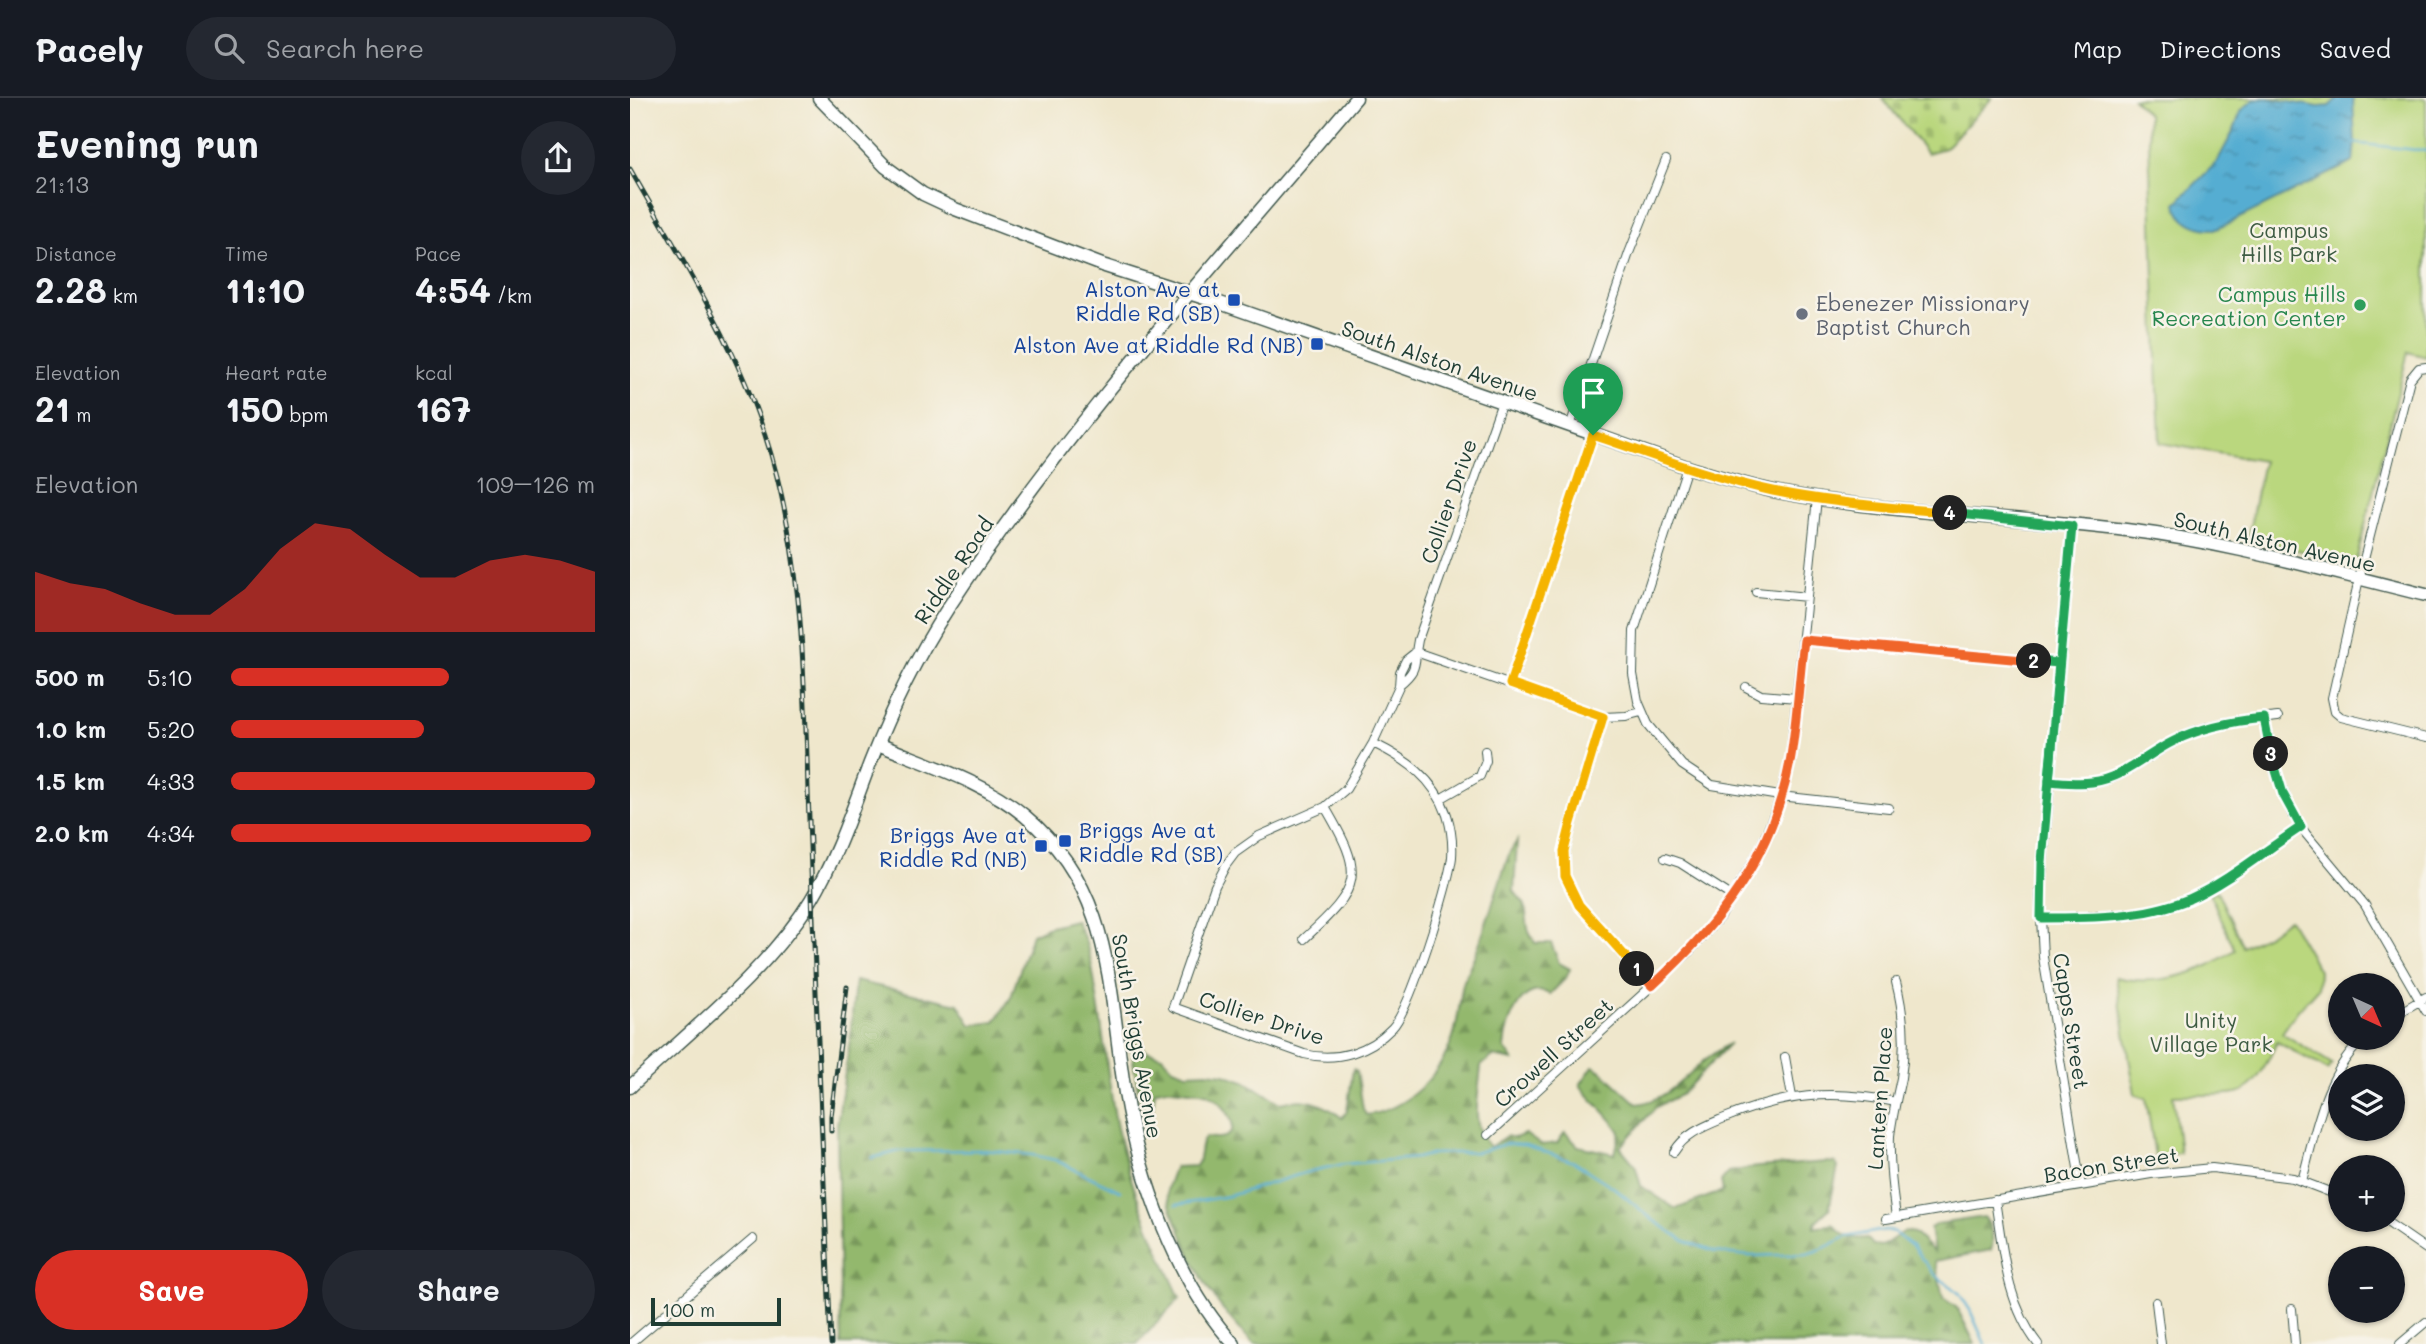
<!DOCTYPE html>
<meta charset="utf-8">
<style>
body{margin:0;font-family:Mali,sans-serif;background:#242831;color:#f1f3f6;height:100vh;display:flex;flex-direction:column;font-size:26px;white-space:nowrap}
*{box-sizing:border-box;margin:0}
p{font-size:23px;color:#9ea1a6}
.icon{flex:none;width:38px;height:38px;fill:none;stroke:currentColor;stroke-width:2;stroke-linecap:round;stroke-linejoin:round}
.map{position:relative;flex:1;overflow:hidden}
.side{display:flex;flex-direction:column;background:#171b24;width:630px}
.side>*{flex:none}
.needle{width:46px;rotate:136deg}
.tools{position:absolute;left:1698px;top:875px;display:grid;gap:14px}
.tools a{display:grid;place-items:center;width:77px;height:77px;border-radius:50%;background:#171b24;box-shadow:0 2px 5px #0004;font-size:35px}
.scale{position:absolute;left:21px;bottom:18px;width:130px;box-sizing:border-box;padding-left:7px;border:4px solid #1f3d34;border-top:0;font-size:19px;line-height:24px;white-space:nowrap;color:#1f3d34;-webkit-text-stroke:5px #f7f3e8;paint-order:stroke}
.pin{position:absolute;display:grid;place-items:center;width:60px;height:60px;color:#fff;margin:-72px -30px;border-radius:50% 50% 50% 0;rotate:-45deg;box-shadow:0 0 7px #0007}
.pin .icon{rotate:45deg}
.km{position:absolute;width:35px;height:35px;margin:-18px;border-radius:50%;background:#222;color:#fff;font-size:19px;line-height:35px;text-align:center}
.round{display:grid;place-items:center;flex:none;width:74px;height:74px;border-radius:37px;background:#242831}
.headline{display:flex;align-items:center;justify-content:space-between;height:119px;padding:0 35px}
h1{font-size:38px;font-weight:700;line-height:52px}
.metrics{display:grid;grid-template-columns:repeat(3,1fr);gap:10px;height:119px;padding:7px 35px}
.metrics div{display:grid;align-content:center}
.metrics b{font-size:35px;font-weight:700}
.metrics small{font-size:19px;font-weight:400}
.metrics p{font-size:19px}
.chart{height:196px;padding:14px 35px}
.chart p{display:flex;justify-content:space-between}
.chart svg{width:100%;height:126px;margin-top:7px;fill:#d93025;opacity:.7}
.button{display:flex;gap:14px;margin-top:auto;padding:14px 35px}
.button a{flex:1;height:80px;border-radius:42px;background:#d93025;color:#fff;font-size:28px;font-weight:700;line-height:80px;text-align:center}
.button a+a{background:#242831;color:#f1f3f6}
ul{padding:0 35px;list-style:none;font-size:23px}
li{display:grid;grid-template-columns:112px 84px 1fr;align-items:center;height:52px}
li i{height:18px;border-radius:9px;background:#d93025}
header{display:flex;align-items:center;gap:42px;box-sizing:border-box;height:98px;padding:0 35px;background:#171b24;border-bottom:2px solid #363941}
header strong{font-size:33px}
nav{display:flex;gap:38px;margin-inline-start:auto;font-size:24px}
.search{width:490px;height:63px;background:#242831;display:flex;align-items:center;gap:18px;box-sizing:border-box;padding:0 24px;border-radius:38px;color:#9ea1a6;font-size:26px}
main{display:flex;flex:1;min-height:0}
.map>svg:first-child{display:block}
.green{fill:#bad77e;stroke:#6c8a59;stroke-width:2}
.forest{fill:url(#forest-firs);stroke:#597a50;stroke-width:2}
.cemetery{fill:url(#cemetery-stones);stroke:#6c8a59;stroke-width:2}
.water{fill:url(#water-ripples);stroke:#3a7583;stroke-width:2}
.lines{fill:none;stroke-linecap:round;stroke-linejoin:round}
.stream{stroke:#55add2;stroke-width:2.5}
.street-casing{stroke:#3e564b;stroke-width:10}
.secondary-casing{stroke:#3e564b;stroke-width:15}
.street{stroke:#fff;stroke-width:8}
.secondary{stroke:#fff;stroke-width:12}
.rail-casing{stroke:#1f3d34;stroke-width:5}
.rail{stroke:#f7f3e8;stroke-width:2.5;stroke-dasharray:8;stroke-linecap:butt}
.split-1-casing{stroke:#fff;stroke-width:14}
.split-2-casing{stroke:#fff;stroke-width:14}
.split-3-casing{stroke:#fff;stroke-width:14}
.split-4-casing{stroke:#fff;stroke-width:14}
.split-5-casing{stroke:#fff;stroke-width:14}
.split-1{stroke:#f5b400;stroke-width:9}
.split-2{stroke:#f0652b;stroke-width:9}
.split-3{stroke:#22a559;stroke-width:9}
.split-4{stroke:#22a559;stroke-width:9}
.split-5{stroke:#f5b400;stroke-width:9}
.transit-dot{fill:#1a4fb4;stroke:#f7f3e8;stroke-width:2.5}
.leisure-dot{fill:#2e9e5b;stroke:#f7f3e8;stroke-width:2.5}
.worship-dot{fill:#6b7280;stroke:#f7f3e8;stroke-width:2.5}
.labels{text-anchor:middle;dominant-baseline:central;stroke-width:5;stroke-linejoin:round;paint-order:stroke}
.park-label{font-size:21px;fill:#3e5c43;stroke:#f7f3e8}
.transit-label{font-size:21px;fill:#164399;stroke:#f7f3e8;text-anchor:end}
.leisure-label{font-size:21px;fill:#27864d;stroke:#f7f3e8;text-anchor:end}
.worship-label{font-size:21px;fill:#5b616d;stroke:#f7f3e8;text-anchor:start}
.street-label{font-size:21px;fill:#1f3d34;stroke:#f7f3e8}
</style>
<header>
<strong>Pacely</strong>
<div class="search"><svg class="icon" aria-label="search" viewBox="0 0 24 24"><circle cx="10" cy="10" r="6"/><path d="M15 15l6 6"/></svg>Search here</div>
<nav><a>Map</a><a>Directions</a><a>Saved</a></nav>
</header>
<main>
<section class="side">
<div class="headline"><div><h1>Evening run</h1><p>21:13</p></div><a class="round"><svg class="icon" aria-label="share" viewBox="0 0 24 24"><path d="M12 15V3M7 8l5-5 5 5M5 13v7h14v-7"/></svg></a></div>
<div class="metrics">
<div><p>Distance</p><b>2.28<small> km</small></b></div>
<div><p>Time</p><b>11:10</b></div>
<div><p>Pace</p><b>4:54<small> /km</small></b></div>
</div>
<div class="metrics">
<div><p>Elevation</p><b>21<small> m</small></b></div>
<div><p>Heart rate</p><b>150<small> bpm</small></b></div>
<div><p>kcal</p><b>167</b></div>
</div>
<div class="chart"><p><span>Elevation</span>109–126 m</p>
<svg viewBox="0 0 160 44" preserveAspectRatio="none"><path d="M0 44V23L10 27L20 29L30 34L40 38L50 38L60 29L70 15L80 6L90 8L100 17L110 25L120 25L130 19L140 17L150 19L160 23V44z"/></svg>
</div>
<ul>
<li><b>500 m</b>5:10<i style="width:60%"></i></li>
<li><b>1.0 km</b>5:20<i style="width:53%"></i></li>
<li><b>1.5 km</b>4:33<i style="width:100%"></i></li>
<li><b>2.0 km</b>4:34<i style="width:99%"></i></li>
</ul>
<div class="button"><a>Save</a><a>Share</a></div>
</section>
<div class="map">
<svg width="1796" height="1246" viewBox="0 0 1796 1246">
<defs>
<pattern id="forest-firs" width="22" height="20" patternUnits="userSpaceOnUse" patternTransform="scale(1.75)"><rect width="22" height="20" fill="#93b86d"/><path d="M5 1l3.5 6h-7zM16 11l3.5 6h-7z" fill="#77975a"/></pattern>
<pattern id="cemetery-stones" width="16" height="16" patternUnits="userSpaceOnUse" patternTransform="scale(1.75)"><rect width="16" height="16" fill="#bad77e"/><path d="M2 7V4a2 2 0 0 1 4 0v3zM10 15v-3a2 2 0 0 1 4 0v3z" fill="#9fb96e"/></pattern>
<pattern id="water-ripples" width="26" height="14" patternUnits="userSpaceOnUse" patternTransform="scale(1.75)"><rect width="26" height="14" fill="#55add2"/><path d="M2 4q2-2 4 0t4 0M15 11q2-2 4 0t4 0" fill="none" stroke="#468eab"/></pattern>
</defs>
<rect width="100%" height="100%" fill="#f7f3e8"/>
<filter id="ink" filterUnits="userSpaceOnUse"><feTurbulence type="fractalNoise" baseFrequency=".0143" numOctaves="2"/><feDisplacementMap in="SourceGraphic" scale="14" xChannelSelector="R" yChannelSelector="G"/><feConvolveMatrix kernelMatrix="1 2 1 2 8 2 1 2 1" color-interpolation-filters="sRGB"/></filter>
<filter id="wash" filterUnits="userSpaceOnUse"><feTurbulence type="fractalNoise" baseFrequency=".00686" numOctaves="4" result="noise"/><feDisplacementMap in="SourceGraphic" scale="28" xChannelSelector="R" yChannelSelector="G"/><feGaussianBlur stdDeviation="1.57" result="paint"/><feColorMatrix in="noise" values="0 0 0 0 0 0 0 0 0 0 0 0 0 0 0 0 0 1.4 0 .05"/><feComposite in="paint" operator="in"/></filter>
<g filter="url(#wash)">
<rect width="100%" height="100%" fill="#efe7cc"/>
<!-- green -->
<path class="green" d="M1503,0H1789L1796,2V259L1778,254L1725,467L1618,439L1633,363L1530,345L1518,16Z
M1587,793L1613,849L1639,836L1659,821L1689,873L1688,890L1668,912L1652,935L1702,966L1698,972L1647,944C1639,960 1631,981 1616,991C1604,1000 1560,996 1543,997L1550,1055L1525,1058L1516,1000L1505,996L1486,879C1516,887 1553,880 1580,867C1588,862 1596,857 1605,852L1580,796Z"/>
<!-- forest -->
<path class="forest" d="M887,743L884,793L895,807L898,831L905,845H921L929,865L940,871L936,880L920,896C890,882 876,927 874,949L883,962L863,958L851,968C849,996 839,1028 860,1049L876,1038L885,1040L895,1036L911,1047L927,1045L935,1034L948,1048L985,1056L990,1034C979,1016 962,1004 950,987L963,968L971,973L1007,1006C1033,1003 1049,985 1068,968C1077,959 1089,952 1100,945L1052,996L1026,1009L990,1049L1005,1067L1011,1088L1046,1111L1093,1093L1091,1083L1099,1074L1128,1069L1197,1064L1205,1065L1208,1069L1199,1111L1186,1123L1184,1130L1203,1126C1213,1139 1221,1142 1237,1140L1243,1147L1252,1148L1275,1133L1284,1135L1304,1154L1300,1130L1307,1126L1354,1119C1361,1127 1365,1143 1361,1152L1305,1163L1313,1200L1327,1210L1345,1246H624C586,1208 570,1182 550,1132C546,1121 538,1107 537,1095C537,1086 541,1078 545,1069L566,1068C572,1059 568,1046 576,1039C619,1047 602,1009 578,996C571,993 559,993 551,992C541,991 534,989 525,993L520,1029C507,1009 502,952 499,926L508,946L516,953L532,958L543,970L557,975L577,974L594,976L614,983L651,1005C674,998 694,1005 712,1020L717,1013L723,971L727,973L733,1011L736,1017C776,1012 811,977 823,939C829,922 829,903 833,886C838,871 846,856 851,841C861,812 869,783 880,754Z
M445,822C459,844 462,868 466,893C474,938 478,985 487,1030C500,1090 525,1145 550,1200L507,1246H211L207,1027L220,942L225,883L328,906L341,927L365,924L381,899L402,836L417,829Z"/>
<!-- cemetery -->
<path class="cemetery" d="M1252,0H1362L1315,50L1297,55Z"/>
<!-- water -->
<path class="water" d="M1636,0L1689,9L1699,8L1708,0H1723L1725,45L1723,64L1587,131C1570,132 1549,125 1546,105L1587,64L1604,32L1611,13L1623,2Z"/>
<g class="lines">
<!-- stream -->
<path class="stream" d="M1722,45L1796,53
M242,1060L270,1053L355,1052L403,1057L425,1062L490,1093
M546,1107L599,1098L681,1073L714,1066L787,1060L802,1056L848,1054L876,1046L895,1047L944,1064L983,1089L1023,1122L1055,1143L1085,1154L1119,1158L1177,1156L1192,1151L1216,1139L1255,1132L1264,1134L1282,1148L1304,1176L1329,1195L1340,1212L1355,1246"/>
</g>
</g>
<g filter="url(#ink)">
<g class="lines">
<defs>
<path id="street" d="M1796,269L1789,270L1780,281L1729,481L1702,600L1705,614L1711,619L1796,640
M940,328L999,155L1036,62
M1057,369L1004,533L1003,576L1008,603L1018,626L1052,667L1082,687L1150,698L1259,710
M1442,428L1410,799L1413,859L1451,1088
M1126,494L1177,499
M1174,542L1429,565
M786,554L973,619L996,618L1011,614
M880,586L963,337
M769,587C790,570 783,566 788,542L872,304
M1116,589L1131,597L1167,600
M973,619L941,725L935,753V778L949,807L1022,888
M1634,620L1645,673L1662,715L1676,736L1735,807L1796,913
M743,645C776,661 804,680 817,717C821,730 823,745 822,759C819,787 780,912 762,930C739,954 707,964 674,956L543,909L585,788L596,767L605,755L629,738L695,709L716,691L743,645L769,588L770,574L776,562L786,554
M1419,683C1435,684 1452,687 1468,684C1502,676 1530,647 1563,634C1590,623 1620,622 1648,619
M810,701L850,678L856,663L855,653
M1035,760L1050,765L1103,799
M1411,820C1459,819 1513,820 1559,801C1599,783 1634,753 1671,729
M674,841C732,788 735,777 695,709
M1266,884C1274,915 1276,948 1271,980C1267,999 1262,1019 1260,1038C1259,1065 1262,1092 1266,1119
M1762,919L1796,899
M1155,959L1162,999
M858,1037L1058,855L1092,816L1130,752L1147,709L1160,665L1187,400
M1044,1054C1055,1036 1073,1029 1092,1021C1153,996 1201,991 1266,1004
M1672,1083C1685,1036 1695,973 1735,940
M1365,1102C1373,1151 1376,1205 1408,1246
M1256,1121L1521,1076L1582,1070L1663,1080L1710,1098
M1754,1122L1796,1151
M1526,1204L1531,1246
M1662,1211L1665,1246
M0,1246L123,1141
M1770,1246L1796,1224"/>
<path id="secondary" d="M189,0L256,69L293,96L325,111L475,168L587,204L1057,369C1087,378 1117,388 1148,394C1263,416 1381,418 1496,432C1598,444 1696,473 1796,497
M248,646C298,667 353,683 395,718C484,792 478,892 495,995C509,1078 546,1184 604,1246
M0,989C60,933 138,872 181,802C207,759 222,712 240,665C261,611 287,558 318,510C437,328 586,166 726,0"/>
</defs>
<!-- street casing -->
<use href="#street" class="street-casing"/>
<!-- secondary casing -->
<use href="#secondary" class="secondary-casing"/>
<!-- street -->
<use href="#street" class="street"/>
<!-- secondary -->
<use href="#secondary" class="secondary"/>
<defs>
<path id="rail" d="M0,71C49,157 104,242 135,337C178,468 174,610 180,747C186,913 194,1080 201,1246
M201,1033V1018L217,889"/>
</defs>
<!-- rail casing -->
<use href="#rail" class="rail-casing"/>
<!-- rail -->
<use href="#rail" class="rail"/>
</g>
</g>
<g class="lines" filter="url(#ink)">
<defs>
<path id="split-1" d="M963,337L880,586L973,619L941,725L934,753L935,778L949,807L1007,871"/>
<path id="split-2" d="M1007,871L1022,888C1091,825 1142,758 1160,664C1167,624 1169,582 1174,542L1404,563"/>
<path id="split-3" d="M1404,563L1429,565L1412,764L1411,820C1459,820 1514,820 1559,801C1599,783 1634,753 1671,729L1653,696L1641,656"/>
<path id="split-4" d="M1320,415L1442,428L1419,683C1433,684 1448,686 1462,684C1494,680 1517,656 1544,643C1572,629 1603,623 1634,620L1641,656"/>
<path id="split-5" d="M963,337C1023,357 1082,380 1143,393C1201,405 1261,409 1320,415"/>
</defs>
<!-- split-1 casing -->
<use href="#split-1" class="split-1-casing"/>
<!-- split-2 casing -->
<use href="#split-2" class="split-2-casing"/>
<!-- split-3 casing -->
<use href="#split-3" class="split-3-casing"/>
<!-- split-4 casing -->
<use href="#split-4" class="split-4-casing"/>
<!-- split-5 casing -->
<use href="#split-5" class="split-5-casing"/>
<!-- split-1 -->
<use href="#split-1" class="split-1"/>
<!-- split-2 -->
<use href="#split-2" class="split-2"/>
<!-- split-3 -->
<use href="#split-3" class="split-3"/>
<!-- split-4 -->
<use href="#split-4" class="split-4"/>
<!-- split-5 -->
<use href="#split-5" class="split-5"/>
</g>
<!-- markers -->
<g class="transit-dot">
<rect x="597" y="195" width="14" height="14" rx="3.5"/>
<rect x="680" y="239" width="14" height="14" rx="3.5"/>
<rect x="428" y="736" width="14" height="14" rx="3.5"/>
<rect x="404" y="741" width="14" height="14" rx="3.5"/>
</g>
<circle class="leisure-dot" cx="1730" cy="207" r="7"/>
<circle class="worship-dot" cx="1172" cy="216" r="7"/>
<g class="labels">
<!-- park labels -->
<g class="park-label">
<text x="1659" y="131">Campus<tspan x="1659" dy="24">Hills Park</tspan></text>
<text x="1581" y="921">Unity<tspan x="1581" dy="24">Village Park</tspan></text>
</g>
<!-- transit labels -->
<g class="transit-label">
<text x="590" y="190">Alston Ave at<tspan x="590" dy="24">Riddle Rd (SB)</tspan></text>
<text x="673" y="246">Alston Ave at Riddle Rd (NB)</text>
<text x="449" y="731" text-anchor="start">Briggs Ave at<tspan x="449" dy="24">Riddle Rd (SB)</tspan></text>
<text x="397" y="736">Briggs Ave at<tspan x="397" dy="24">Riddle Rd (NB)</tspan></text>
</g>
<!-- leisure labels -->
<g class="leisure-label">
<text x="1716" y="195">Campus Hills<tspan x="1716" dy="24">Recreation Center</tspan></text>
</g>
<!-- worship labels -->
<g class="worship-label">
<text x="1186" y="204">Ebenezer Missionary<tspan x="1186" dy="24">Baptist Church</tspan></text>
</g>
<!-- street labels -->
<g class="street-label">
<text transform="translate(810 262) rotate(19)">South Alston Avenue</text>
<text transform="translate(818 403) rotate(-71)">Collier Drive</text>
<text transform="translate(1645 443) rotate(13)">South Alston Avenue</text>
<text transform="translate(323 472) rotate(-56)">Riddle Road</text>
<text transform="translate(632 919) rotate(18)">Collier Drive</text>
<text transform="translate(1442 923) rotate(81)">Capps Street</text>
<text transform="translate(508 938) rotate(80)">South Briggs Avenue</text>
<text transform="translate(923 954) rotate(-42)">Crowell Street</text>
<text transform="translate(1249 1000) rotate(-86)">Lantern Place</text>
<text transform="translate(1481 1066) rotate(-9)">Bacon Street</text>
</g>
</g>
</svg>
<div class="tools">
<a><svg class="needle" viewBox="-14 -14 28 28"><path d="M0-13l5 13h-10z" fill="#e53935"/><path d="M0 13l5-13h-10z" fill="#9ea1a6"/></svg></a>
<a><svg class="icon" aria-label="layers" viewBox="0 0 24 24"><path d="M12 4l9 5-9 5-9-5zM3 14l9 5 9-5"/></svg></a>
<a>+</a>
<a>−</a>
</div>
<div class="scale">100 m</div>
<div class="pin" style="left:963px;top:337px;background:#1e9e55"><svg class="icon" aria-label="arrive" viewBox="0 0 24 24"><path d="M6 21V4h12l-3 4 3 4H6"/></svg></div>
<b class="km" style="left:1007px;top:871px">1</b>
<b class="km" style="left:1404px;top:563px">2</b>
<b class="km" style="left:1641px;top:656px">3</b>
<b class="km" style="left:1320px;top:415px">4</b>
</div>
</main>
